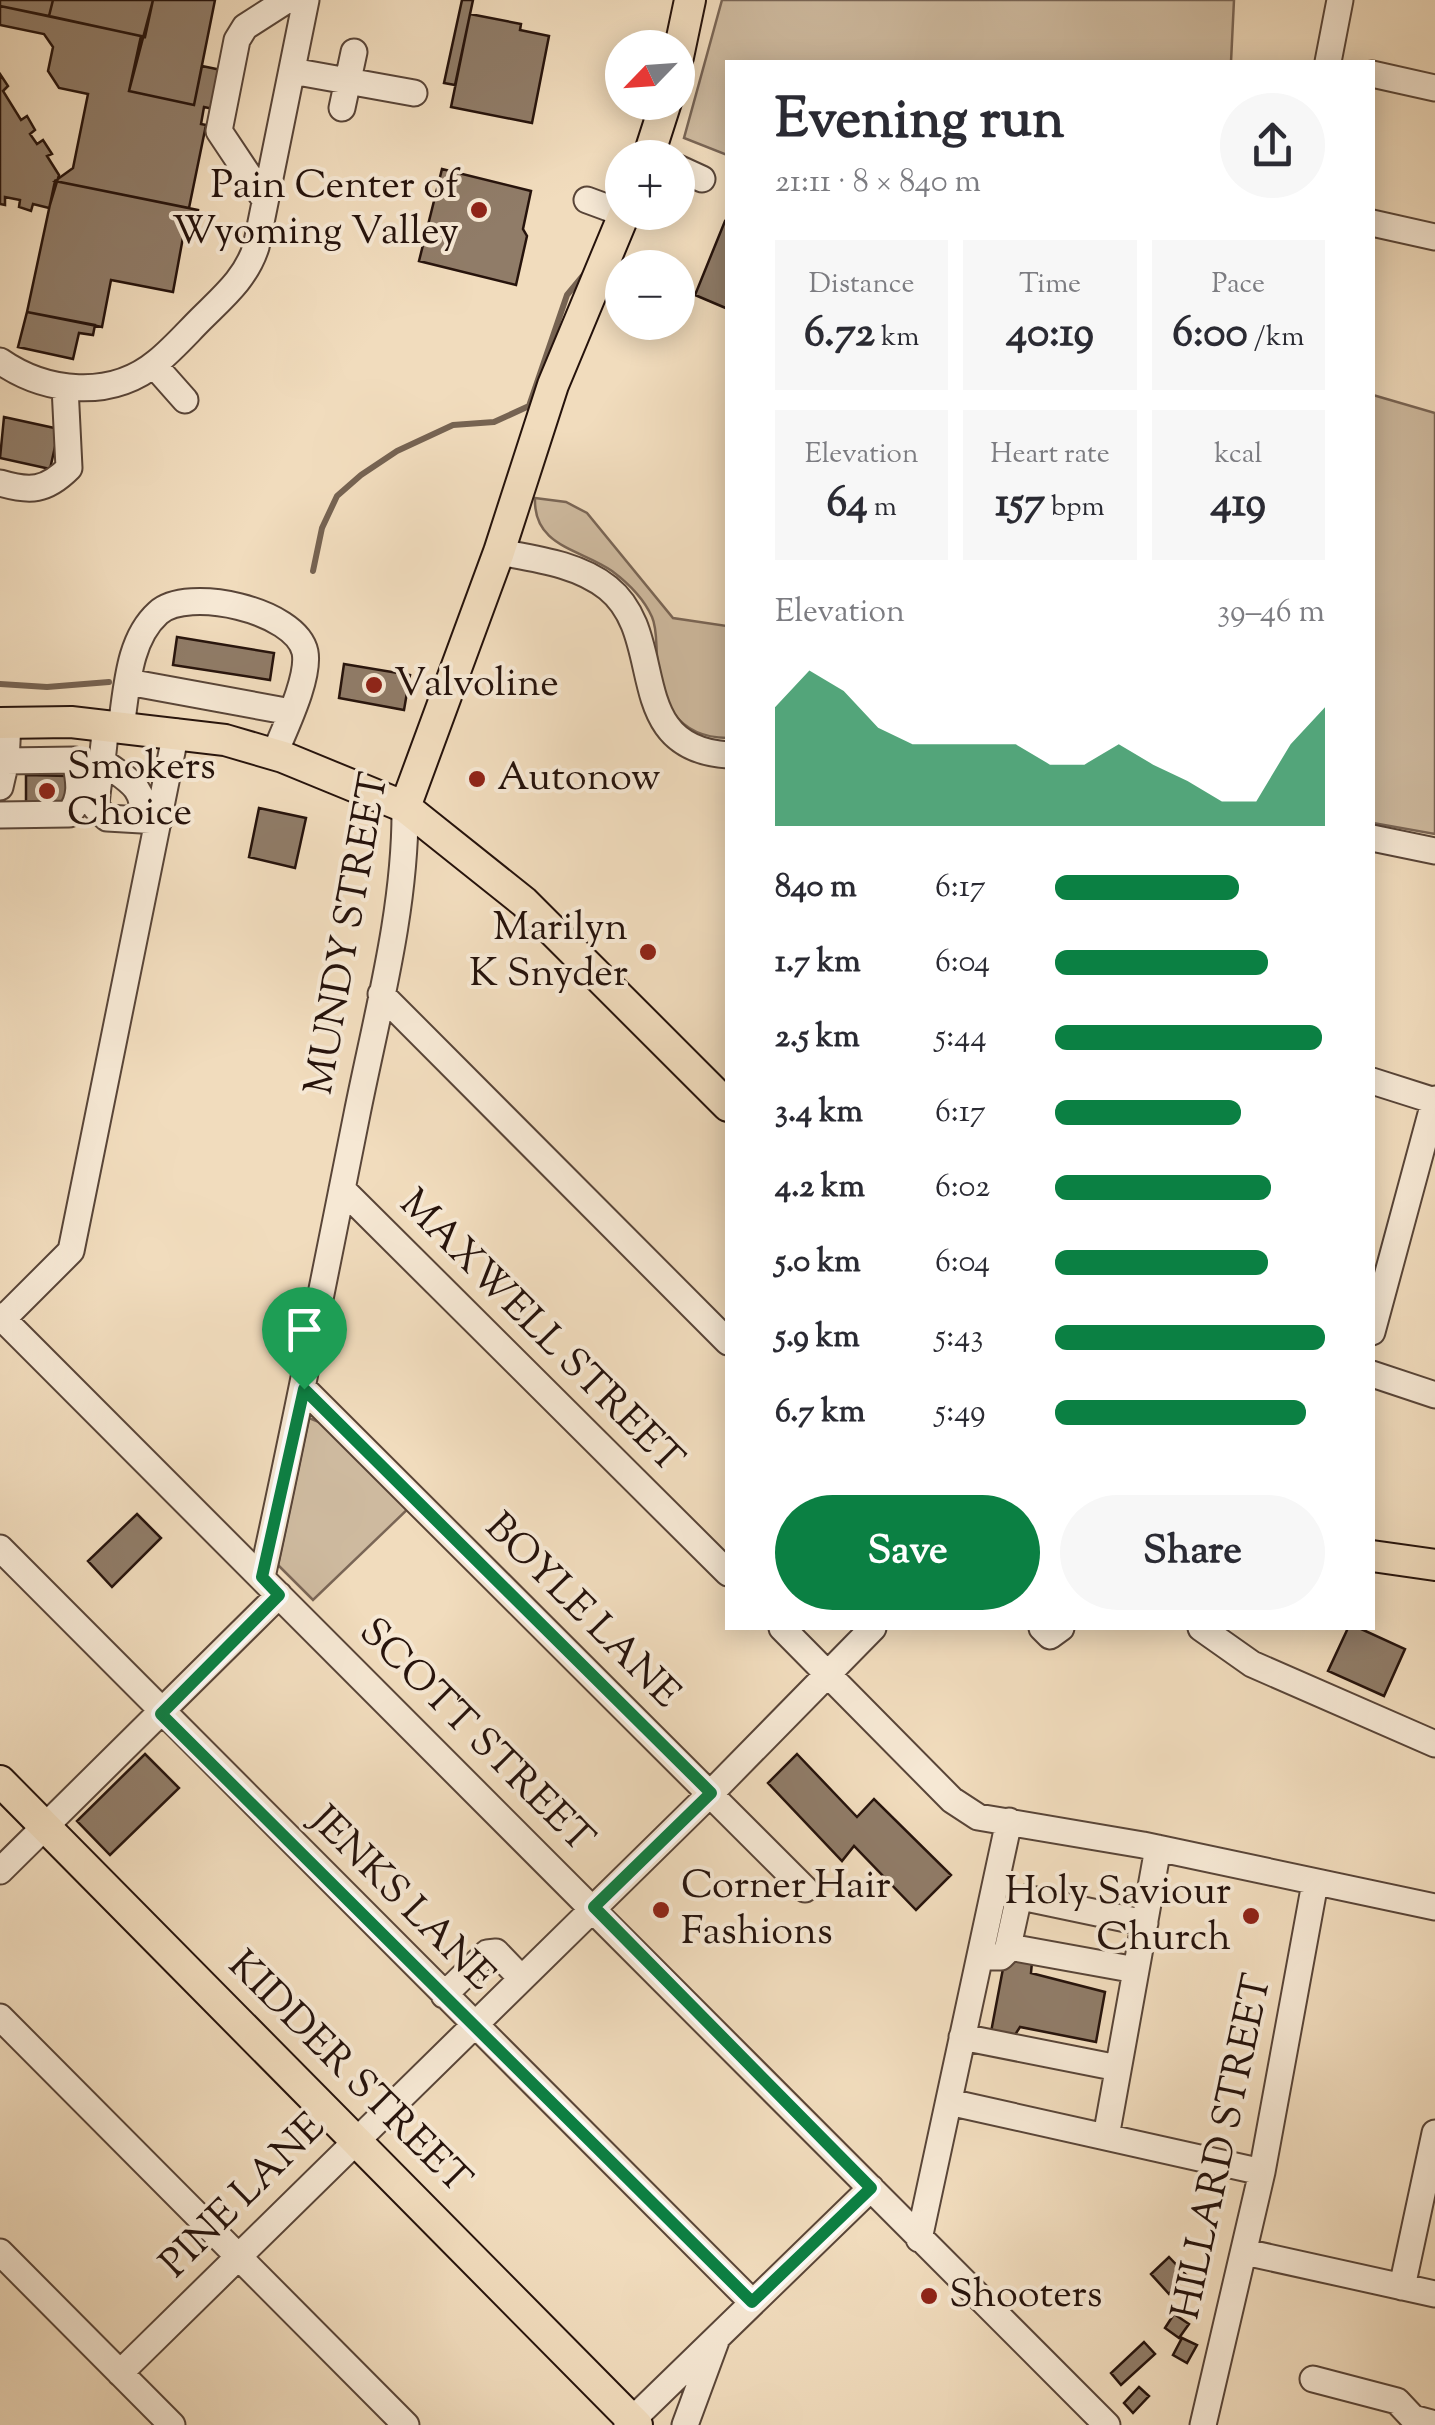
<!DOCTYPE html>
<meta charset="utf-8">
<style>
body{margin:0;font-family:"Sorts Mill Goudy",serif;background:#f7f7f7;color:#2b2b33;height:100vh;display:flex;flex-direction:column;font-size:38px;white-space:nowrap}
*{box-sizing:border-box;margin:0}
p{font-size:32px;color:#7c7c81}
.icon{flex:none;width:55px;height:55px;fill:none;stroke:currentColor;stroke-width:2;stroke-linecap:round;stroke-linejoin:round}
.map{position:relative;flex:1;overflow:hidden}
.details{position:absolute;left:725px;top:60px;width:650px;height:1570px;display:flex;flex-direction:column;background:#fff;border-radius:0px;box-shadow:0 5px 25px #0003}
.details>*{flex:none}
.needle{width:65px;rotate:245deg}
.controls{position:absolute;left:605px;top:30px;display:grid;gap:20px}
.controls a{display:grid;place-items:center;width:90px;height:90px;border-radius:50%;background:#fff;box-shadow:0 5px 25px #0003;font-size:50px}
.pin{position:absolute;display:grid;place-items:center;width:85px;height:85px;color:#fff;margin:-102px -42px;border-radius:50% 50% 50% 0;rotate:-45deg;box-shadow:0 0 10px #0007}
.pin .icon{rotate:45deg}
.round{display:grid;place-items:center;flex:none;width:105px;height:105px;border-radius:52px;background:#f7f7f7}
.summary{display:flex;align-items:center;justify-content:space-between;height:170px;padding:0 50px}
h1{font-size:55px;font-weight:700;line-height:75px}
.metrics{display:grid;grid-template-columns:repeat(3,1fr);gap:15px;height:170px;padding:10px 50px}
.metrics div{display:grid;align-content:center;border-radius:0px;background:#f7f7f7;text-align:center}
.metrics b{font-size:42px;font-weight:700}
.metrics small{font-size:28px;font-weight:400}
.metrics p{font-size:28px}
.chart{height:280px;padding:20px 50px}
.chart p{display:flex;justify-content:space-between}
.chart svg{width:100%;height:180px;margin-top:10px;fill:#0b8043;opacity:.7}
.action{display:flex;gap:20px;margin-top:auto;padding:20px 50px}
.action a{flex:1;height:115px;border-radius:60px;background:#0b8043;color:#fff;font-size:40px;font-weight:700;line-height:115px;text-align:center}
.action a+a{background:#f7f7f7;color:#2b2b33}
ul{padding:0 50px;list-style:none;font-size:32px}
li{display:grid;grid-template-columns:160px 120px 1fr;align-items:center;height:75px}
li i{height:25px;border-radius:12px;background:#0b8043}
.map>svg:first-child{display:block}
.green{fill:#ceba9f;stroke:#7a6656;stroke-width:2.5}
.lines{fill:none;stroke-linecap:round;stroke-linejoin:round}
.stream{stroke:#766352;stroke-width:6}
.building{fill:#907c68;stroke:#26130c;stroke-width:2.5}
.minor-casing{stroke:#594538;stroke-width:29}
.major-casing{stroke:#26130c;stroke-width:34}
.minor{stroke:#f6e8d4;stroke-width:25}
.major{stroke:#f1dcbd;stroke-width:30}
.route-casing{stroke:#fff;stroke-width:20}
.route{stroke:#0b8043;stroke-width:12}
.poi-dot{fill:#8f2418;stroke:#f6e8d4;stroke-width:4}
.labels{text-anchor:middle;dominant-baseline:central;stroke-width:8;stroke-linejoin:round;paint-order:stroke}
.poi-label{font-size:40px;fill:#26130c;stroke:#f6e8d4;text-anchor:start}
.street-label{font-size:40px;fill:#26130c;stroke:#f6e8d4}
</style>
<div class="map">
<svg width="1435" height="2425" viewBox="0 0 1435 2425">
<rect width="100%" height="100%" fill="#f1dcbd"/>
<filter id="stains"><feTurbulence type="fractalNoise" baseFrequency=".002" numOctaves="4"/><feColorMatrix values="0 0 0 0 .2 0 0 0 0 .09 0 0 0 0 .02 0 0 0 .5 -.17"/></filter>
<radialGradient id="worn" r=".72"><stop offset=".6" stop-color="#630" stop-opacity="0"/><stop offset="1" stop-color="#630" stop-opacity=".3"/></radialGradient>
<!-- green -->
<path class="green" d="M722,0H1234L1231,62H728L727,155L684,138Z
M1373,395L1435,413V834L1373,823Z
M535,498L566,502L587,513L673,618L727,626V738C676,737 661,702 657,656C656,644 657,628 652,617C644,599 628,583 612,571C581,549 533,547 535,498Z
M309,1418L339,1430L412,1505L313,1600L278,1565Z"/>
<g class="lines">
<!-- stream -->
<path class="stream" d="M313,571L322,528L337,496L361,475L397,451L453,425L494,422L529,406L567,295L586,272
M0,684L47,687L109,682"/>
</g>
<!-- building -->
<path class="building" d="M0,0H53L49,16L0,6Z
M53,0H153L145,37L49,16Z
M153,0H215L194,105L129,91Z
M462,0H473L455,85L444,83Z
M0,6L141,36L129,91L194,105L202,66L226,71L218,110L204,107L201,124L206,125L189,208L55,181L73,168L88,94L59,88L48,71L53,47L44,34L0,25Z
M470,14L521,24L520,30L549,36L532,123L451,107Z
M0,74L8,86L3,91L21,120L27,116L35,130L30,134L37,144L43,140L52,154L47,156L59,175L49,208L33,204L31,211L19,207L20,200L5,197V205L0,204Z
M442,169L531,191L523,229L527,236L516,285L419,261Z
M55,181L198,210L196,223L186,221L173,292L111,280L102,327L27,312Z
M725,221L728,222V309L695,295Z
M27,312L95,325L93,335L79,333L73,359L18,347Z
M4,417L59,429L50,469L0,458Z
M177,637L274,653L270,680L173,665Z
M344,664L410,675L404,710L339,698Z
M26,775L68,776L67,807L26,806Z
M259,808L306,818L295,868L249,857Z
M137,1514L161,1538L112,1587L88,1561Z
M1348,1628H1359L1405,1649L1384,1696L1328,1671Z
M145,1754L179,1788L110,1855L77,1821Z
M797,1754L857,1817L874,1799L951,1875L916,1910L854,1846L842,1861L768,1783Z
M1005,1958L1032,1962L1031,1973L1105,1992L1096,2042L1020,2027L1013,2038L991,2032Z
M1169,2257L1187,2276L1169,2294L1151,2274Z
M1174,2314L1189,2324L1179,2338L1165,2328Z
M1182,2338L1197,2345L1187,2363L1173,2355Z
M1144,2342L1155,2354L1121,2385L1111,2373Z
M1139,2387L1149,2396L1133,2413L1124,2403Z"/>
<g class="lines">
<defs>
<path id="minor" d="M1328,62L1340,0
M292,71L414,93
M1372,74L1435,88
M342,108L354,52
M678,168L702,179
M265,200L219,131L237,40L245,27L287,0
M587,200L625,214
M1372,223L1435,237
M0,361C46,393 111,400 157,362C173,349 187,333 201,319C224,296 246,278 256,247L306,0
M154,365L185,400
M0,483C30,492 46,491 69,468L65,387
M499,552C536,559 578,564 608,588C669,637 621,748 728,755
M128,682L291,712
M105,726C105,755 97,780 96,808L107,818L159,821
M121,727C127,689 128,640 158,613C187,586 296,610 305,652C310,678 284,730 274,755
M105,763C128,781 144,785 143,817
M0,787L6,761L8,723
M0,815L69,814C83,797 79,780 75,760L6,761
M1372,838L1435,851
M381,994L728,1342
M1372,1081L1435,1101
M342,1189L728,1573
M0,1316L1107,2425
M3,1319L71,1251L176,732
M1372,1332L1435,1099
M1372,1374L1435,1395
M304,1389L805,1889
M0,1548L752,2302
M262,1577C296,1423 326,1269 357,1114C377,1014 406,909 405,807
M782,1628L952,1800L978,1817L1143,1845L1435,1907
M1042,1628L1050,1636L1061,1628
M1201,1628L1252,1664L1435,1744
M0,1871L279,1595
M1009,1947L1136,1970
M980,1957H1001L1007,1951L1018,1901L1026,1898L1145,1923
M444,1995L487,1953L496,1952L521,1978
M0,2017L406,2425
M962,2037L1118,2068
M949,2102L1262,2172
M1106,2137L1158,1848
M919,2239L1009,1821
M0,2252L172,2425
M1245,2252L1435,2294
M1402,2287L1435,2133
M120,2373L711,1793L873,1628
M1313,2379L1397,2401L1413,2418L1435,2424
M627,2425L871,2188
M685,2425L716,2341
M1203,2425L1262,2172L1315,1883"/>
<path id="major" d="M678,57L690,0
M648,158L666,102
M0,723L71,722L225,740L283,757L405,807L524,902L728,1106
M405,807L499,552L553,385L625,212
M1372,1556L1435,1565
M0,1781L637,2425"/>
</defs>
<!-- minor casing -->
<use href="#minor" class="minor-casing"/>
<!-- major casing -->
<use href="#major" class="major-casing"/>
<!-- minor -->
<use href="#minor" class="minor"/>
<!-- major -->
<use href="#major" class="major"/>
</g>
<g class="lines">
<defs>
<path id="route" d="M304,1389L711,1793L594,1907L871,2188L752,2302L161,1714L279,1595L262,1577Z"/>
</defs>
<!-- route casing -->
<use href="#route" class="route-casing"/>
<!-- route -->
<use href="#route" class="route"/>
</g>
<!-- markers -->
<g class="poi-dot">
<circle cx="479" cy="210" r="10"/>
<circle cx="374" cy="685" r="10"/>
<circle cx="477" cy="779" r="10"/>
<circle cx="47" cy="791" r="10"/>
<circle cx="648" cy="952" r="10"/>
<circle cx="661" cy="1910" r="10"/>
<circle cx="1251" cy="1916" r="10"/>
<circle cx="929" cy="2296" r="10"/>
</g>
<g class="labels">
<!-- poi labels -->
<g class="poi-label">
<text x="459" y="187" text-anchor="end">Pain Center of<tspan x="459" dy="46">Wyoming Valley</tspan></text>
<text x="394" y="685">Valvoline</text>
<text x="67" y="768">Smokers<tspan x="67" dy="46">Choice</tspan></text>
<text x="497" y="779">Autonow</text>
<text x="628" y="929" text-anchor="end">Marilyn<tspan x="628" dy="46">K Snyder</tspan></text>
<text x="681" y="1887">Corner Hair<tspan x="681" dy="46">Fashions</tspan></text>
<text x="1231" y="1893" text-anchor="end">Holy Saviour<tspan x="1231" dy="46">Church</tspan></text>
<text x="949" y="2296">Shooters</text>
</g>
<!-- street labels -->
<g class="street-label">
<text transform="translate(349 934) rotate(-80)">MUNDY STREET</text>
<text transform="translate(540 1333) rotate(45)">MAXWELL STREET</text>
<text transform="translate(581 1612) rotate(45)">BOYLE LANE</text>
<text transform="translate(475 1737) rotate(45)">SCOTT STREET</text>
<text transform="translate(401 1900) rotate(45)">JENKS LANE</text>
<text transform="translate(348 2074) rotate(45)">KIDDER STREET</text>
<text transform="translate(1224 2147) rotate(-78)">HILLARD STREET</text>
<text transform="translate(244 2197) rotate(-45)">PINE LANE</text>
</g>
</g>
<rect width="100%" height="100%" filter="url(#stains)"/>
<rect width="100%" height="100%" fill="url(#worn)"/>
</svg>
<div class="controls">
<a><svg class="needle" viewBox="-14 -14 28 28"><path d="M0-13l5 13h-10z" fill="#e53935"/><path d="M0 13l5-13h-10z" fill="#7c7c81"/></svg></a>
<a>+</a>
<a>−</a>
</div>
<div class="pin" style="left:304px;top:1389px;background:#1e9e55"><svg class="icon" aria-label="arrive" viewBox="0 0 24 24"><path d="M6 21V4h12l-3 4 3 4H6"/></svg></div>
<section class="details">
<div class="summary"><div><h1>Evening run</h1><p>21:11 · 8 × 840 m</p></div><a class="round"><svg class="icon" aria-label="share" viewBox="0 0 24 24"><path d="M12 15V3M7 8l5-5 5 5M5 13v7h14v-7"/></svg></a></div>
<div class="metrics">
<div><p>Distance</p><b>6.72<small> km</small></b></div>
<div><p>Time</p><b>40:19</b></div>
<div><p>Pace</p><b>6:00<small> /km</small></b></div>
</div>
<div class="metrics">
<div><p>Elevation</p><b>64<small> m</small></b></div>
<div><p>Heart rate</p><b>157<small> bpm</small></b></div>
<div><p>kcal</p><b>419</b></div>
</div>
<div class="chart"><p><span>Elevation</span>39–46 m</p>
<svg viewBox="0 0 160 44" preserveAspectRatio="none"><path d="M0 44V15L10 6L20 11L30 20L40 24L50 24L60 24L70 24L80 29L90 29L100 24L110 29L120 33L130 38L140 38L150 24L160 15V44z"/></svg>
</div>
<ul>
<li><b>840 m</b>6:17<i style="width:68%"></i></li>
<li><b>1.7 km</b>6:04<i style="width:79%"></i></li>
<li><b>2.5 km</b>5:44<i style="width:99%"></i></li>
<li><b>3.4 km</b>6:17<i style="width:69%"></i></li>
<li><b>4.2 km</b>6:02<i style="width:80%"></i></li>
<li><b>5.0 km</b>6:04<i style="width:79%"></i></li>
<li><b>5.9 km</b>5:43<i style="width:100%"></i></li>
<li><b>6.7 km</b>5:49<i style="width:93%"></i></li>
</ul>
<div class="action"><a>Save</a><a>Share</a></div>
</section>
</div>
